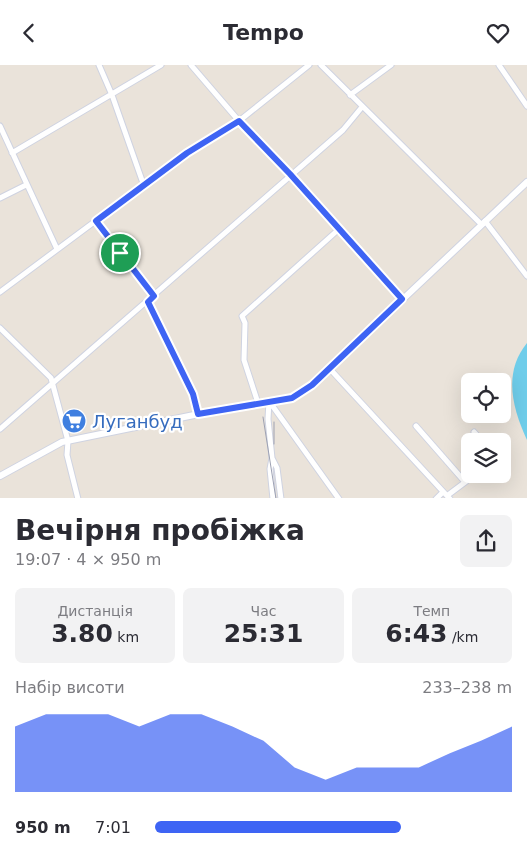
<!DOCTYPE html>
<html lang="uk">
<meta charset="utf-8">
<style>
body{margin:0;font-family:"DejaVu Sans",sans-serif;background:#f2f2f3;color:#2b2b33;height:100vh;display:flex;flex-direction:column;font-size:19px;white-space:nowrap}
*{box-sizing:border-box;margin:0}
p{font-size:16px;color:#7c7c81}
.icon{flex:none;width:28px;height:28px;fill:none;stroke:currentColor;stroke-width:2;stroke-linecap:round;stroke-linejoin:round}
.map{position:relative;height:433px;overflow:hidden}
.panel{display:flex;flex-direction:column;background:#fff;flex:1}
.panel>*{flex:none}
.controls{position:absolute;left:461px;top:308px;display:grid;gap:10px}
.controls a{display:grid;place-items:center;width:50px;height:50px;border-radius:8px;background:#fff;box-shadow:0 5px 20px #0002;font-size:25px}
.pin{position:absolute;display:grid;place-items:center;width:42px;height:42px;color:#fff;margin:-21px;border:2px solid #fff;border-radius:50%;box-shadow:0 1px 5px #0007}
.round{display:grid;place-items:center;flex:none;width:52px;height:52px;border-radius:8px;background:#f2f2f3}
.summary{display:flex;align-items:center;justify-content:space-between;height:85px;padding:0 15px}
h1{font-size:28px;font-weight:600;line-height:38px}
.stats{display:grid;grid-template-columns:repeat(3,1fr);gap:8px;height:85px;padding:5px 15px}
.stats div{display:grid;align-content:center;border-radius:8px;background:#f2f2f3;text-align:center}
.stats b{font-size:25px;font-weight:600}
.stats small{font-size:14px;font-weight:400}
.stats p{font-size:14px}
.chart{height:140px;padding:10px 15px}
.chart p{display:flex;justify-content:space-between}
.chart svg{width:100%;height:90px;margin-top:5px;fill:#3e64f4;opacity:.7}
ul{padding:0 15px;list-style:none;font-size:16px}
li{display:grid;grid-template-columns:80px 60px 1fr;align-items:center;height:38px}
li i{height:12px;border-radius:6px;background:#3e64f4}
header{display:flex;justify-content:space-between;align-items:center;height:65px;padding:0 15px;background:#fff;font-size:22px;font-weight:600}
.map>svg:first-child{display:block}
.water{fill:#6fcdea}
.lines{fill:none;stroke-linecap:round;stroke-linejoin:round}
.minor-casing{stroke:#cfd3e1;stroke-width:7}
.tertiary-casing{stroke:#cfd3e1;stroke-width:8}
.minor{stroke:#fff;stroke-width:5}
.tertiary{stroke:#fff;stroke-width:6}
.tram{stroke:#9da1b2;stroke-width:1}
.route-casing{stroke:#fff;stroke-width:10}
.route{stroke:#3e64f4;stroke-width:6}
.labels{text-anchor:middle;dominant-baseline:central;stroke-width:4.5;stroke-linejoin:round;paint-order:stroke}
.shop-label{font-size:18px;fill:#366cbe;stroke:#fff;text-anchor:start}
</style>
<header><svg class="icon" aria-label="back" viewBox="0 0 24 24"><path d="M15 5l-7 7 7 7"/></svg>Tempo<svg class="icon" aria-label="heart" viewBox="0 0 24 24"><path d="M12 20l-8-8c-3-5 5-10 8-4 3-6 11-1 8 4z"/></svg></header>
<div class="map">
<svg width="527" height="434" viewBox="0 0 527 434">
<rect width="100%" height="100%" fill="#eae3da"/>
<!-- water -->
<path class="water" d="M527,278V375C512,343 503,307 527,278Z"/>
<g class="lines">
<defs>
<path id="minor" d="M99,0L112,30L144,121
M191,0L239,56L290,109L402,234
M321,0L481,159
M499,0L527,41
M350,30L391,0
M0,61L57,184
M12,88L161,0
M0,133L26,120
M96,156L155,231
M485,156L527,211
M0,227L187,88L239,56L309,0
M148,237L193,329L199,349
M0,263L51,313L68,376L67,390L78,434
M330,304L450,434
M269,336L339,434
M269,336L268,354L272,393L270,404L273,434
M258,338L244,295L245,258L242,251L339,164
M416,361L465,417
M0,364L343,65L362,42
M474,367L482,376
M272,393L277,403L281,434
M448,430L476,409
M436,434L443,427"/>
<path id="tertiary" d="M0,411L62,377L199,349L292,333L312,320L527,117"/>
</defs>
<!-- minor casing -->
<use href="#minor" class="minor-casing"/>
<!-- tertiary casing -->
<use href="#tertiary" class="tertiary-casing"/>
<!-- minor -->
<use href="#minor" class="minor"/>
<!-- tertiary -->
<use href="#tertiary" class="tertiary"/>
<!-- tram -->
<path class="tram" d="M263,352L276,434
M274,379V357"/>
</g>
<g class="lines">
<defs>
<path id="route" d="M239,56L290,109L402,234L312,320L292,333L198,349L193,329L148,237L154,231L96,156L187,88Z"/>
</defs>
<!-- route casing -->
<use href="#route" class="route-casing"/>
<!-- route -->
<use href="#route" class="route"/>
</g>
<!-- icons -->
<defs>
<symbol id="supermarket-disc" viewBox="-11 -11 22 22"><circle r="9.5" fill="#3f7fe0" stroke="#fff"/><path d="M-6-5.5h2.5l.6 2H6L4.5 2H-2.5L-4.4-4H-6ZM-1.5 3.2a1.3 1.3 0 1 0 .1 0ZM3 3.2a1.3 1.3 0 1 0 .1 0Z" fill="#fff"/></symbol>
</defs>
<g fill-rule="evenodd">
<use href="#supermarket-disc" x="60" y="342" width="28" height="28"/>
</g>
<g class="labels">
<!-- shop labels -->
<g class="shop-label">
<text x="92" y="356">Луганбуд</text>
</g>
</g>
</svg>
<div class="controls">
<a><svg class="icon" aria-label="locate" viewBox="0 0 24 24"><circle cx="12" cy="12" r="6"/><path d="M12 2v4M12 18v4M2 12h4M18 12h4"/></svg></a>
<a><svg class="icon" aria-label="layers" viewBox="0 0 24 24"><path d="M12 4l9 5-9 5-9-5zM3 14l9 5 9-5"/></svg></a>
</div>
<div class="pin" style="left:120px;top:188px;background:#1e9e55"><svg class="icon" aria-label="arrive" viewBox="0 0 24 24"><path d="M6 21V4h12l-3 4 3 4H6"/></svg></div>
</div>
<section class="panel">
<div class="summary"><div><h1>Вечірня пробіжка</h1><p>19:07 · 4 × 950 m</p></div><a class="round"><svg class="icon" aria-label="share" viewBox="0 0 24 24"><path d="M12 15V3M7 8l5-5 5 5M5 13v7h14v-7"/></svg></a></div>
<div class="stats">
<div><p>Дистанція</p><b>3.80<small> km</small></b></div>
<div><p>Час</p><b>25:31</b></div>
<div><p>Темп</p><b>6:43<small> /km</small></b></div>
</div>
<div class="chart"><p><span>Набір висоти</span>233–238 m</p>
<svg viewBox="0 0 160 44" preserveAspectRatio="none"><path d="M0 44V12L10 6L20 6L30 6L40 12L50 6L60 6L70 12L80 19L90 32L100 38L110 32L120 32L130 32L140 25L150 19L160 12V44z"/></svg>
</div>
<ul>
<li><b>950 m</b>7:01<i style="width:69%"></i></li>
</ul>
</section>
